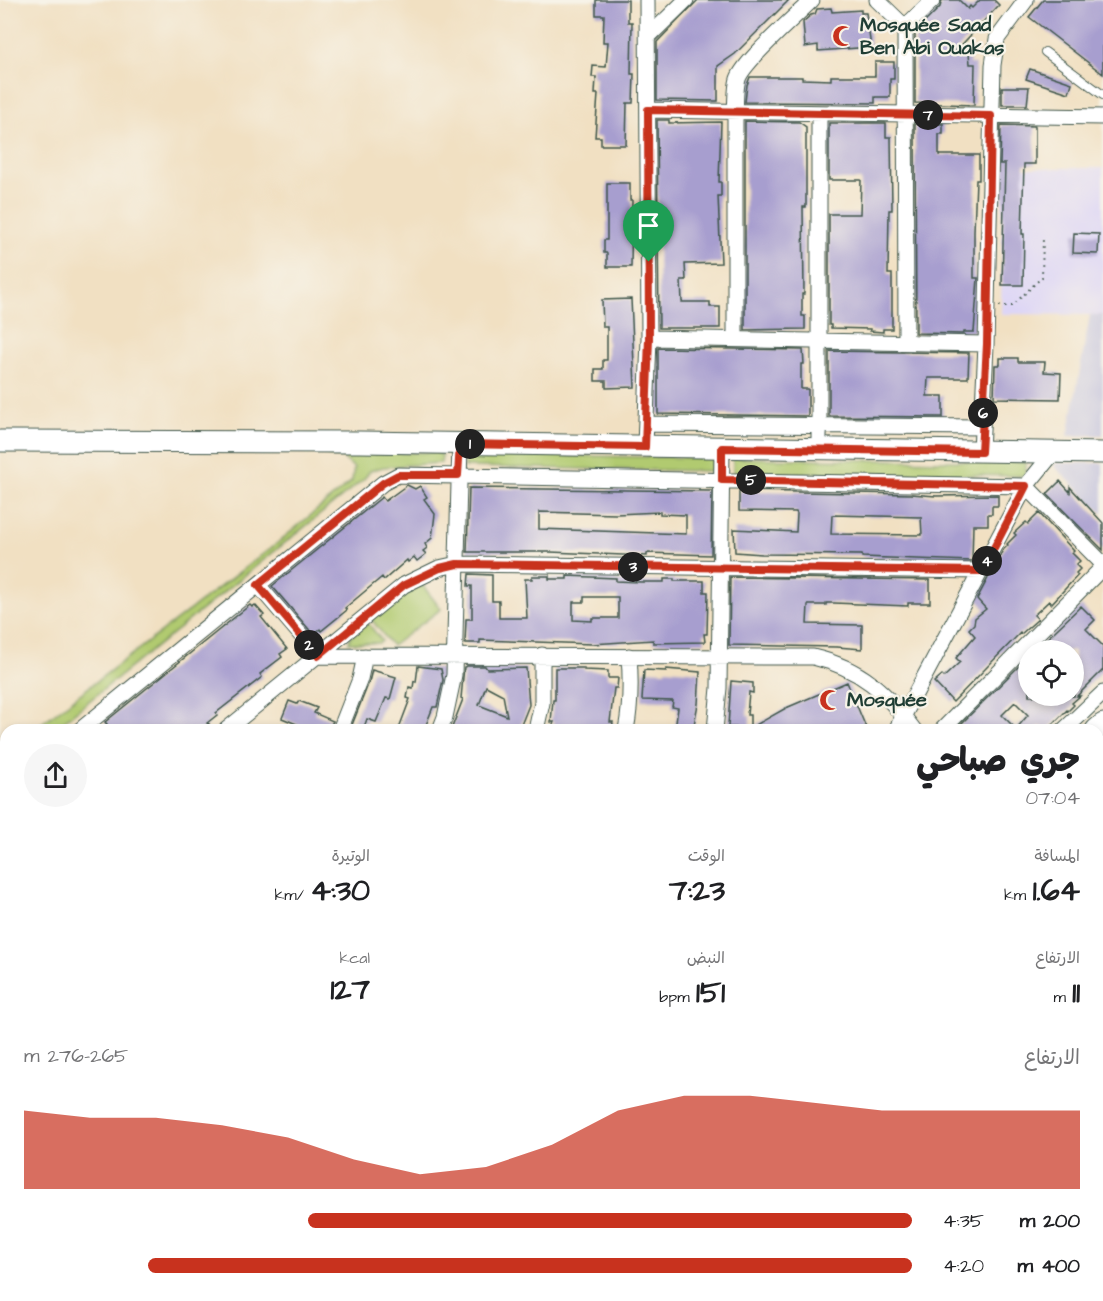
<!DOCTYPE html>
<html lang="ar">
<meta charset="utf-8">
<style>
body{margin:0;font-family:"Architects Daughter","Playpen Sans Arabic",sans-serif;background:#f6f6f6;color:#202124;direction:rtl;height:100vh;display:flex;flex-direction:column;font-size:22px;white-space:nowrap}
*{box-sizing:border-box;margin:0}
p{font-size:20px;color:#757577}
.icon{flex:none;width:33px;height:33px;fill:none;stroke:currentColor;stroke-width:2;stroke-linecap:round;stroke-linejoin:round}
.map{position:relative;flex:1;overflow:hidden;direction:ltr}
.panel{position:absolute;left:0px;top:724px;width:1104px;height:578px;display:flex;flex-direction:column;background:#fff;border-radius:18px 18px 0 0;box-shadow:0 3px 9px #0003;direction:rtl}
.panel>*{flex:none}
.controls{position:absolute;left:1018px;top:640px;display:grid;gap:12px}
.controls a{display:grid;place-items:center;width:66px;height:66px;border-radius:50%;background:#fff;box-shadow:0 3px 9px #0003;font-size:30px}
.pin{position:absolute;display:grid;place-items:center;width:51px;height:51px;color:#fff;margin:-62px -26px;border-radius:50% 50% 50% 0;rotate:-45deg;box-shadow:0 0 6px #0007}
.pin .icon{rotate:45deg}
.km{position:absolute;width:30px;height:30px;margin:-15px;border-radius:50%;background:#222;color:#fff;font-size:16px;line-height:30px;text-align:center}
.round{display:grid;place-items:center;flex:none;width:63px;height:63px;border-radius:32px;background:#f6f6f6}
.head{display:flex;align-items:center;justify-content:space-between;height:102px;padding:0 24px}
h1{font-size:33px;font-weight:800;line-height:45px}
.stats{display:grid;grid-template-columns:repeat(3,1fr);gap:9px;height:102px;padding:6px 24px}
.stats div{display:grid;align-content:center}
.stats b{font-size:30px;font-weight:800}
.stats small{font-size:16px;font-weight:400}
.stats p{font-size:16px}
.chart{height:168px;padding:12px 24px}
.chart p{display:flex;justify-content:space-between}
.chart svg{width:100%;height:108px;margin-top:6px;fill:#c8321e;opacity:.7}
ul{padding:0 24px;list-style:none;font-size:20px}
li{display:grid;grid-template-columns:96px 72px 1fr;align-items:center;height:45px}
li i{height:15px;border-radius:8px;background:#c8321e}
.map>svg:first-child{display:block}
.built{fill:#ddd5f6}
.industrial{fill:#c2c1dc}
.green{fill:#b1ca6f;stroke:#688452;stroke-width:1.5}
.building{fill:#a79ecf;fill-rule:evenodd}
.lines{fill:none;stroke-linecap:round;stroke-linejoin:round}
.lane-casing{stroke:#3e5549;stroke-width:10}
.street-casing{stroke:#3e5549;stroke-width:17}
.secondary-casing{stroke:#3e5549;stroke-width:23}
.path{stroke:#3e5549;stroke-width:2;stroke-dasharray:1.5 4.5;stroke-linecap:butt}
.lane{stroke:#fff;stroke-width:8}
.street{stroke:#fff;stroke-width:15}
.secondary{stroke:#fff;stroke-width:21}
.route-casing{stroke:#fff;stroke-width:12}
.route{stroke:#c8321e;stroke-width:8}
.labels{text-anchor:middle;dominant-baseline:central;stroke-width:4.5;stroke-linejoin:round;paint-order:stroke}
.poi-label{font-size:20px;font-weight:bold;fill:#1f3d34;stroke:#f7f3e8;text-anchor:start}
</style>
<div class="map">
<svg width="1103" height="1301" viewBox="0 0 1103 1301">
<rect width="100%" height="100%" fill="#f7f3e8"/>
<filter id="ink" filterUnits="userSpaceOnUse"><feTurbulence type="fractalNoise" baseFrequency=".0167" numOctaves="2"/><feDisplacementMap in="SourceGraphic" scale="12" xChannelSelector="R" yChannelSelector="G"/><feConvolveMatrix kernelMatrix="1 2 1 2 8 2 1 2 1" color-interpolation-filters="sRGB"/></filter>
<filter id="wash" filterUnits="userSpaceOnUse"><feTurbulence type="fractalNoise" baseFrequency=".008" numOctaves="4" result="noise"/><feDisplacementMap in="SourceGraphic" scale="24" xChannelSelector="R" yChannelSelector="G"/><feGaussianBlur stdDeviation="1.35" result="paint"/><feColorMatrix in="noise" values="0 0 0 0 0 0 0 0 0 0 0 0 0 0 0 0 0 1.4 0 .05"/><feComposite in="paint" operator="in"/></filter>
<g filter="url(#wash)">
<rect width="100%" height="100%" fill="#f1e0c2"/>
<!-- built -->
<path class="built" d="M1003,168H1103V315L1001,314Z
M1103,747V879L1098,876V752Z"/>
<!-- industrial -->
<path class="industrial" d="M1090,315H1103V435L1068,436Z
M1056,463H1103V514L1054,466Z"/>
<!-- green -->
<path class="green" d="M435,452L442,455L441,463L383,467L370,471L364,479L53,730H33L276,544L352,481L354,468L343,458L326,455Z
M465,454L713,458V471L465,467Z
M733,458L1026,462V476L733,472Z
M420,582L441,609L392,646L371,619Z
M368,623L382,641L379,643H349L350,637Z"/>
<g id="blocks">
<!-- building -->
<path class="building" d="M596,0H628V22H632L631,74H634L633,103H627L626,145H601V137H595L598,94H595L596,77H592L593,66L606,67L608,42H603L604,15H596Z
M698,0H789L735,54L718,66V101L657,100V42Z
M942,0H959L968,9L970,6L972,8L980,0H994L999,5L953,54L969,53L970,64H975L974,105L915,103V32L940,7Z
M1043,0H1103V74L1029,17Z
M831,8L832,12L861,10V13H866L871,47L818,51V45L805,47L803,22L811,15L815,14L817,9Z
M875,62H894V79H890V97H875V103L745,102L747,85L750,77H802V79L831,80V76H875Z
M1030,69L1072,83L1069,93L1026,79Z
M1002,87H1029L1027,105H1002Z
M657,120H669V123L721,122L719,182H721V196H718L721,263L685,264L686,280H681L682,302H710V307H720V328H659Z
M745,121L799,122L806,127V207H803L804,294H802V316H805V329L745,330Z
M829,123H886V137H891L892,210H889L888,274H892V329H883V332L870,331V329L831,328V325H829V214H860L861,180H829Z
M915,124H943V134H939V155H979V180H976L974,231V278H978L974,332H964V334L916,333Z
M1001,125L1035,126V164H1024L1022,234H1024L1023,285H1002L1005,164H1000Z
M607,183H630V200H632L631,267H607V253H604V240H607Z
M1074,233L1099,234L1098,254L1073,253Z
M631,299L635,387L606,388V381H595V369H603V360H607V327H603L602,300Z
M658,348L803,350L804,364H801V389H808V416L658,414Z
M829,351L969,353L968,378H928L927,396H943V417L829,416Z
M1000,358H1018V362H1045L1044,372L1061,373L1060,399L994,398L995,365H1000Z
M1060,481L1070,492V487L1103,523V550L1047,494Z
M407,485L415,489L420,486L427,497L424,499L435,514L432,538L425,544L427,548L423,551L426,554L417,561L414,557L408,562L407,560L384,580L382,577L345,608L347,610L321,631L320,629L313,634L272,586L382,497L385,501Z
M469,488L712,491L711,555L647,553V556L550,552H467ZM539,512L616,514L660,512V514L686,515V534L539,529Z
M739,491L911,494L936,496L998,495V506H992V514H988V525H973L972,561L862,557V555L762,554L735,552L734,529L796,532L797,514L796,512L739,511ZM832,515L921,517L922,535L831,534Z
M1039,513L1074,551L1072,553L1080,561L1076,565L1080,569L1076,573L1078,575L1051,604L1049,601L1034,615L1038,619L1021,634L1020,633L953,702L934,682L942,675L944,677L960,662L956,658L975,636L969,629L974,624L975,618L986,609L977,599L1003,550L1008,545L1007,544L1016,535L1014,533L1026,522L1028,524Z
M469,574L492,575V601H499V618H527L525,579H532V576H549V579H567V576L616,578V581L642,582H664V579H674V581H704V592H708L707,634H704L705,642L653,643V640L592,644L480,640V643H465L466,619H472V586H468ZM584,597H618V618H592V621L573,620V602H584Z
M730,577L930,580V603H908V606L834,603H826V605H808L807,624L862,625V649L837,647L729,645Z
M250,605L252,607L255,605L264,615L261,617L287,649L280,654L282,657L260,674L262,677L216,713L217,715L207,723L209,724L201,730H99L107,724L105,722Z
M1081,606L1095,620L1086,629L1103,646V670L1077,696H1080L1072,703L1074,705L1068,711L1067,710L1047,730L1040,726L1036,730H955L1029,656V696H1074V684L1080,679L1074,673V651H1034ZM1015,702L1028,715L1016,729L1002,715Z
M418,666L441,669L443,680L437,707H433L424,730H404L399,728L410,699L407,698L409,687L413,688L414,681L416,682Z
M467,666H485L487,669L526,668L529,705L519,730H451L463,699L461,698L464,667ZM486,686L503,695L507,716L479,705Z
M555,668H584V670L608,671V678H618L617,688H614L610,722H613L612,730H551L554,722H551L553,700H555Z
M666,669L700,672L698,704L693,730H675L678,708L672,707L673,701L642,700L644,670L666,671Z
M372,670L396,677L390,699L386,698L376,722L367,719L363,730H350L369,682Z
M731,681L753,683V693L749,692L747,715H750V728L728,727Z
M847,682L867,730H747L786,708Z
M289,701L297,704L299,701L317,708L314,713L333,721L328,730H305L306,728L282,718Z"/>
</g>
</g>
<g filter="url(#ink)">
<use href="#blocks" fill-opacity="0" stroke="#3e5549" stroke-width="1.5"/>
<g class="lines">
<defs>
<path id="lane" d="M1045,52L1103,95"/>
<path id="street" d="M877,0L905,27
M648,37L686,0
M648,110L1103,117
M649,338L986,344
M735,339V112C736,102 735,89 738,79C744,61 796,16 812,0
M906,342L905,27L933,0
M646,424L982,427
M645,446L649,338L647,0
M819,449V113
M981,452L986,344L993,65L997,39L1026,0
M258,585L319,656L813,657C861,668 886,692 914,730
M80,730L383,483L398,475L1026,486L1103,564
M226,730L404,585L439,568L457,564L982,571
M340,730L360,679L365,656
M440,730L445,717L454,675L460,444
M536,730L542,703V655
M626,730C631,705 631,681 629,656
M715,730L719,688L722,448
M896,730L1026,486L1053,453
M942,730L1103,567
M1064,730L1103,693
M0,796L6,791
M1098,897L1103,900
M0,933L6,941
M277,1296L281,1301
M397,1296L401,1301
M444,1301L451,1296"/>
<path id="secondary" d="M0,441L360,442L1103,453
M1096,730L1103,724
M488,1301L495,1296"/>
</defs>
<!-- lane casing -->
<use href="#lane" class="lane-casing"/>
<!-- street casing -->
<use href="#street" class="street-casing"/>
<!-- secondary casing -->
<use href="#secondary" class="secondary-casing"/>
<!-- path -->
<path class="path" d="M999,306H1012L1042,277L1043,237"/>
<!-- lane -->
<use href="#lane" class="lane"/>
<!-- street -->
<use href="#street" class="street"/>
<!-- secondary -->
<use href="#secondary" class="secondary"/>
</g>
</g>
<g class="lines" filter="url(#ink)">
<defs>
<path id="route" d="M648,110L991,116L987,344L981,452L722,448V480L1026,486L982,571L457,564L440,568L404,585L318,656L258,585L383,483L398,475H458L460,444L645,447L649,338Z"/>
</defs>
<!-- route casing -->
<use href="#route" class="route-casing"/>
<!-- route -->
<use href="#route" class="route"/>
</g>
<!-- icons -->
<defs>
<symbol id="mosque-bare" viewBox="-9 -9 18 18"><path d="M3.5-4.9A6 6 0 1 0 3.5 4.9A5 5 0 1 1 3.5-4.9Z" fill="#c8321e" stroke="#f7f3e8" stroke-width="2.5" paint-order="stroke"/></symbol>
</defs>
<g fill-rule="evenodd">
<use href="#mosque-bare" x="828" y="21" width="30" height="30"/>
<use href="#mosque-bare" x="815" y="685" width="30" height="30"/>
</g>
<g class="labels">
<!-- poi labels -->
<g class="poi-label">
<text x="860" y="25">Mosquée Saad<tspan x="860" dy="23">Ben Abi Ouakas</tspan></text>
<text x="847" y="700">Mosquée</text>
</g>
</g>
</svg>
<div class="controls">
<a><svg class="icon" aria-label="locate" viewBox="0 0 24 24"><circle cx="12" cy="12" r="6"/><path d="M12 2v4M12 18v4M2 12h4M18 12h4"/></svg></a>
</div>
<div class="pin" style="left:649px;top:262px;background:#1e9e55"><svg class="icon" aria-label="arrive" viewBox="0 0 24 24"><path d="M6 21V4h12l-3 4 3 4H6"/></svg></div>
<b class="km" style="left:470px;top:444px">1</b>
<b class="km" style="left:309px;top:645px">2</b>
<b class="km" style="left:633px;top:567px">3</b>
<b class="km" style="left:987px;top:561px">4</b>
<b class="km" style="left:751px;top:480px">5</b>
<b class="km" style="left:983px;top:413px">6</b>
<b class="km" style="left:928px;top:115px">7</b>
<section class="panel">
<div class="head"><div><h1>جري صباحي</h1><p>07:04</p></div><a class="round"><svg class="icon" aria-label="share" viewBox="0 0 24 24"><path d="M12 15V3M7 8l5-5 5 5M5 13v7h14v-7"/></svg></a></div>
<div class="stats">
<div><p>المسافة</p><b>1.64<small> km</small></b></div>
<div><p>الوقت</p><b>7:23</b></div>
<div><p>الوتيرة</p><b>4:30<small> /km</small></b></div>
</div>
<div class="stats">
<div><p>الارتفاع</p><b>11<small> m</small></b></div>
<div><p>النبض</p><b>151<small> bpm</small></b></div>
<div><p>kcal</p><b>127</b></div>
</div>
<div class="chart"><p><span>الارتفاع</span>265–276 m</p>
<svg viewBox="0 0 160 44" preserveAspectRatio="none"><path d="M0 44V12L10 15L20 15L30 18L40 23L50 32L60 38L70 35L80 26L90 12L100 6L110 6L120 9L130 12L140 12L150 12L160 12V44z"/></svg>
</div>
<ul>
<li><b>200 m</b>4:35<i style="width:68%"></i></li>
<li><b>400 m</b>4:20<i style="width:86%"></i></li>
</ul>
</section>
</div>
